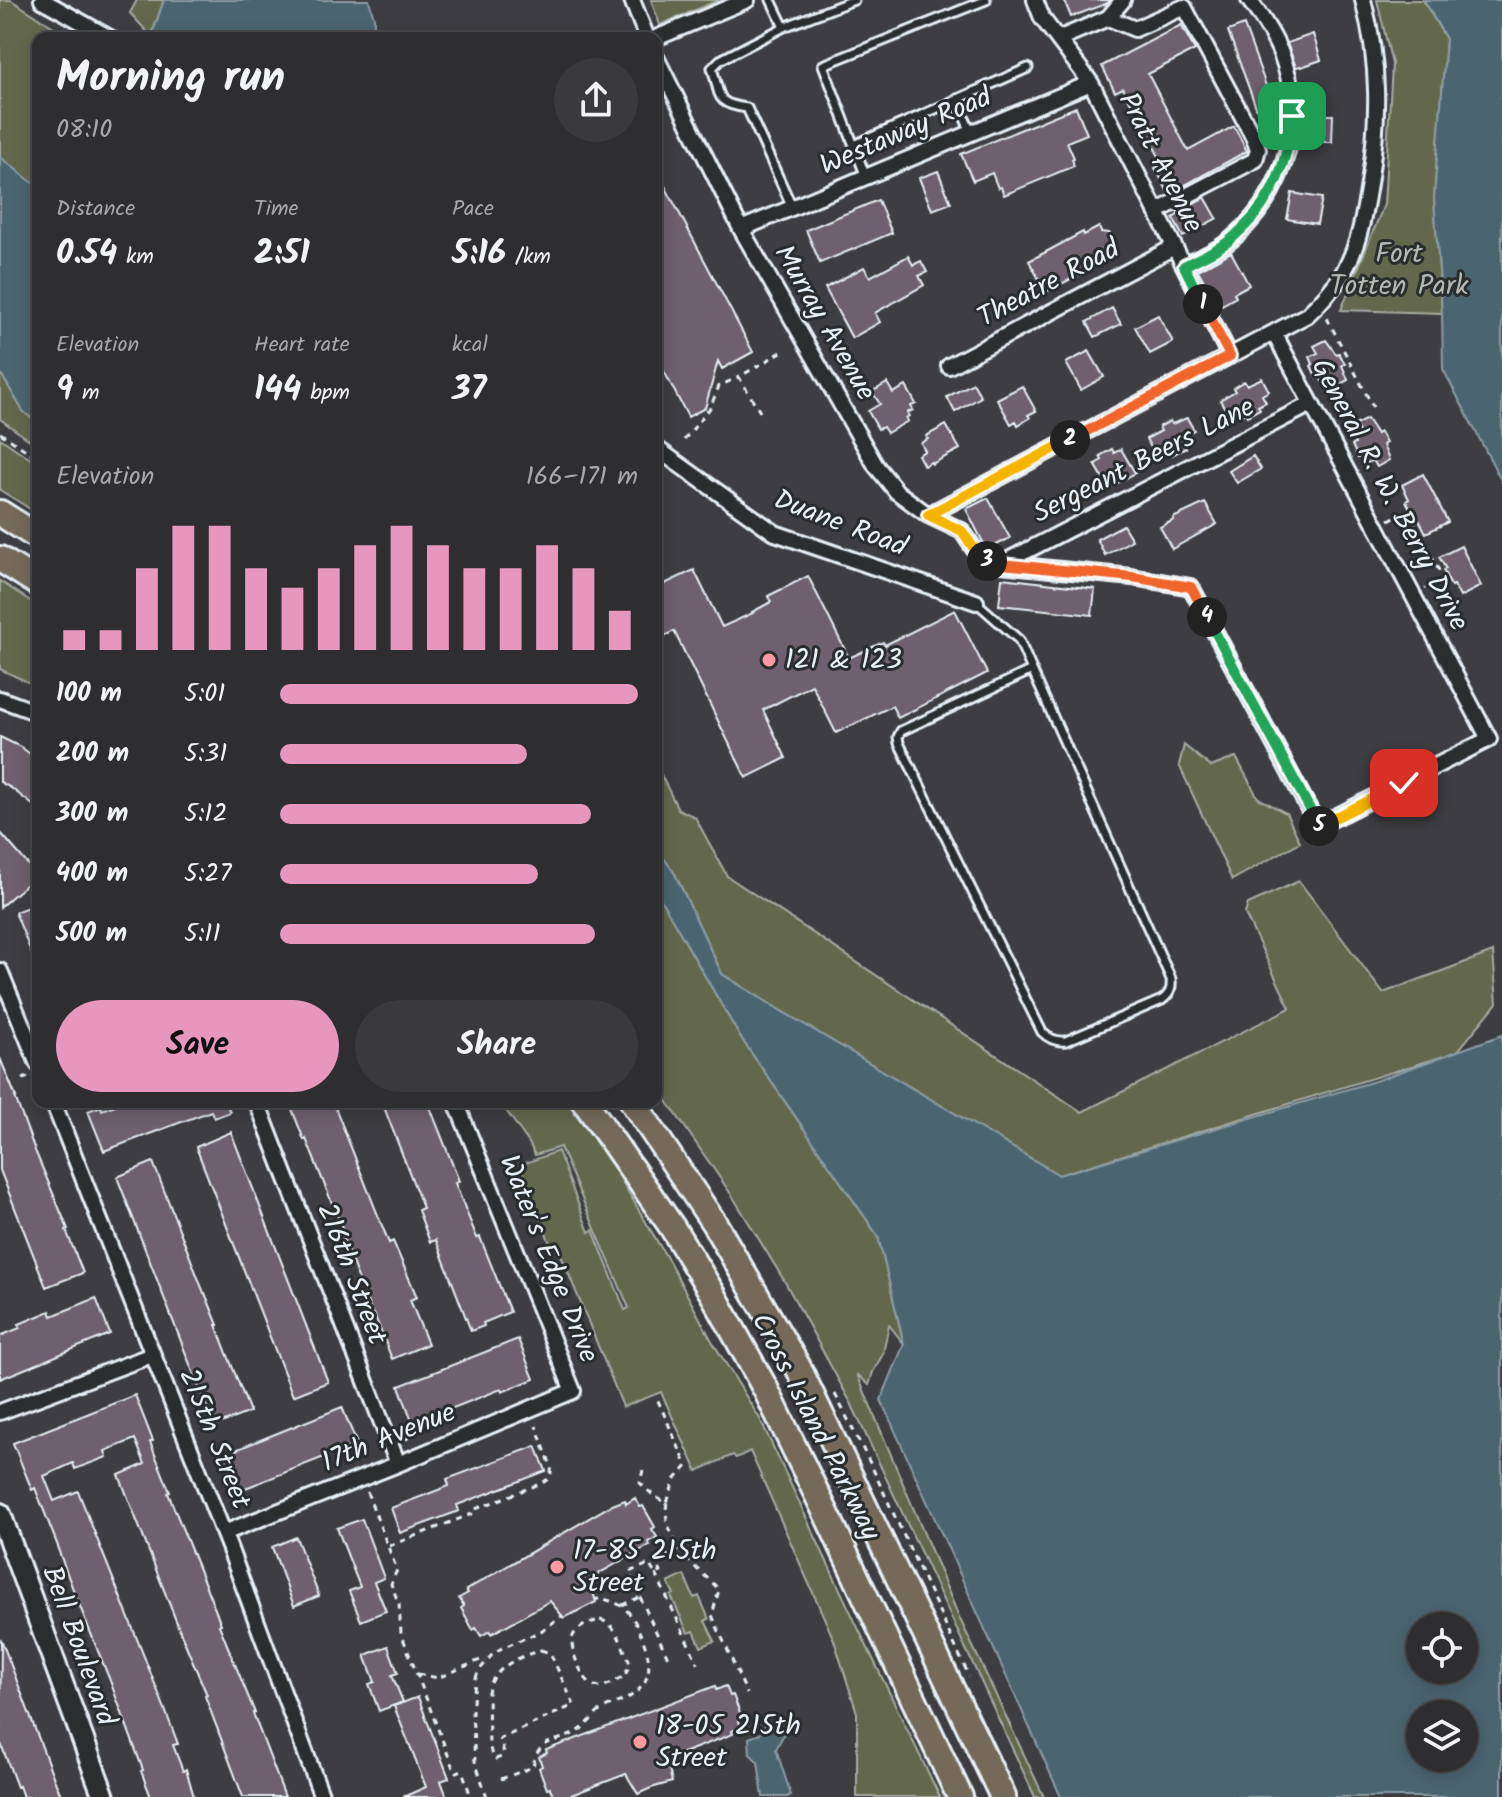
<!DOCTYPE html>
<meta charset="utf-8">
<style>
body{margin:0;font-family:Kalam,sans-serif;background:#3a3a3d;color:#f1f3f6;height:100vh;display:flex;flex-direction:column;font-size:30px;white-space:nowrap}
*{box-sizing:border-box;margin:0}
p{font-size:26px;color:#a7a8ab}
.icon{flex:none;width:44px;height:44px;fill:none;stroke:currentColor;stroke-width:2;stroke-linecap:round;stroke-linejoin:round}
.map{position:relative;flex:1;overflow:hidden}
.side{position:absolute;left:32px;top:32px;width:630px;height:1076px;display:flex;flex-direction:column;background:#2e2e31;border-radius:16px;box-shadow:0 4px 20px #0003,0 0 0 2px #494a4d}
.side>*{flex:none}
.tools{position:absolute;left:1406px;top:1612px;display:grid;gap:16px}
.tools a{display:grid;place-items:center;width:72px;height:72px;border-radius:50%;background:#2e2e31;box-shadow:0 4px 20px #0003,0 0 0 2px #494a4d;font-size:40px}
.pin{position:absolute;display:grid;place-items:center;width:68px;height:68px;color:#fff;margin:-34px;border-radius:16px;box-shadow:0 4px 12px #0006}
.km{position:absolute;width:40px;height:40px;margin:-20px;border-radius:50%;background:#222;color:#fff;font-size:22px;line-height:40px;text-align:center}
.round{display:grid;place-items:center;flex:none;width:84px;height:84px;border-radius:42px;background:#3a3a3d}
.head{display:flex;align-items:center;justify-content:space-between;height:136px;padding:0 24px}
h1{font-size:44px;font-weight:800;line-height:60px}
.metrics{display:grid;grid-template-columns:repeat(3,1fr);gap:12px;height:136px;padding:8px 24px}
.metrics div{display:grid;align-content:center}
.metrics b{font-size:34px;font-weight:800}
.metrics small{font-size:22px;font-weight:400}
.metrics p{font-size:22px}
.chart{height:224px;padding:16px 24px}
.chart p{display:flex;justify-content:space-between}
.chart svg{width:100%;height:144px;margin-top:8px;stroke:#e797bd;stroke-width:6}
.cta{display:flex;gap:16px;margin-top:auto;padding:16px 24px}
.cta a{flex:1;height:92px;border-radius:48px;background:#e797bd;color:#111;font-size:32px;font-weight:800;line-height:92px;text-align:center}
.cta a+a{background:#3a3a3d;color:#f1f3f6}
ul{padding:0 24px;list-style:none;font-size:26px}
li{display:grid;grid-template-columns:128px 96px 1fr;align-items:center;height:60px}
li i{height:20px;border-radius:10px;background:#e797bd}
.map>svg:first-child{display:block}
.green{fill:#63684e;stroke:#a6aca3;stroke-width:2}
.water{fill:#4c6570;stroke:#8a9da6;stroke-width:2;fill-rule:evenodd}
.building{fill:#6e616e;stroke:#e8f1f8;stroke-width:2}
.lines{fill:none;stroke-linecap:round;stroke-linejoin:round}
.lane-casing{stroke:#e8f1f8;stroke-width:13}
.street-casing{stroke:#e8f1f8;stroke-width:20}
.secondary-casing{stroke:#e8f1f8;stroke-width:26}
.highway-casing{stroke:#e8f1f8;stroke-width:30}
.path{stroke:#e8f1f8;stroke-width:3;stroke-dasharray:6 6;stroke-linecap:butt}
.lane{stroke:#2a2d2e;stroke-width:7}
.street{stroke:#2a2d2e;stroke-width:14}
.secondary{stroke:#2a2d2e;stroke-width:20}
.highway{stroke:#746a5a;stroke-width:24}
.split-1-casing{stroke:#fff;stroke-width:16}
.split-2-casing{stroke:#fff;stroke-width:16}
.split-3-casing{stroke:#fff;stroke-width:16}
.split-4-casing{stroke:#fff;stroke-width:16}
.split-5-casing{stroke:#fff;stroke-width:16}
.split-6-casing{stroke:#fff;stroke-width:16}
.split-1{stroke:#22a559;stroke-width:10}
.split-2{stroke:#f0652b;stroke-width:10}
.split-3{stroke:#f5b400;stroke-width:10}
.split-4{stroke:#f0652b;stroke-width:10}
.split-5{stroke:#22a559;stroke-width:10}
.split-6{stroke:#f5b400;stroke-width:10}
.poi-dot{fill:#ff9aa2;stroke:#2a2d2e;stroke-width:3}
.labels{text-anchor:middle;dominant-baseline:central;stroke-width:6;stroke-linejoin:round;paint-order:stroke}
.street-label{font-size:28px;fill:#e8f1f8;stroke:#2a2d2e}
.park-label{font-size:28px;fill:#b3bab4;stroke:#2a2d2e}
.poi-label{font-size:28px;fill:#e8f1f8;stroke:#2a2d2e;text-anchor:start}
</style>
<div class="map">
<svg width="1502" height="1797" viewBox="0 0 1502 1797">
<rect width="100%" height="100%" fill="#3e3d41"/>
<filter id="ink" filterUnits="userSpaceOnUse"><feTurbulence type="fractalNoise" baseFrequency=".0125" numOctaves="2"/><feDisplacementMap in="SourceGraphic" scale="16" xChannelSelector="R" yChannelSelector="G"/><feConvolveMatrix kernelMatrix="1 2 1 2 8 2 1 2 1" color-interpolation-filters="sRGB"/></filter>
<g filter="url(#ink)">
<!-- green -->
<path class="green" d="M0,0H11L71,38H38V187L0,157Z
M137,0H164L151,36L130,13Z
M651,0H719L660,25Z
M1377,0H1423L1446,39L1434,198L1442,313L1341,310L1384,205L1392,64Z
M0,372L23,411L38,424V446L0,419Z
M0,438L38,464V514L0,490Z
M0,581L38,606V687L0,669Z
M1184,745L1211,767L1236,757L1258,798L1286,813L1300,842L1232,880L1179,765Z
M656,765L678,809L695,817L727,876L1082,1112L1290,1008L1245,914L1248,904L1299,881L1383,993L1493,952L1497,1003L1457,1052L1059,1175L778,1009L722,974L675,874L656,847Z
M656,891L739,1035L878,1236L904,1344L889,1325L883,1354L873,1372L869,1385L857,1374L959,1617L1044,1797H1035L851,1403L785,1282L733,1197L656,1085Z
M500,1102H567L610,1161L670,1263L712,1341L760,1419L860,1632L940,1797H857V1713L834,1640L750,1451L736,1458L733,1455L697,1471L661,1392L623,1407L557,1245L551,1246L520,1165L558,1151L589,1232L593,1230L625,1310L629,1308L560,1147L535,1155L529,1143Z
M684,1575L694,1598L699,1596L709,1619L705,1621L715,1641L701,1647L694,1631L688,1633L671,1596L674,1594L668,1583Z"/>
<!-- water -->
<path class="water" d="M164,0H369L374,18V38H151Z
M1424,0H1502V482L1443,369L1442,313L1434,198L1446,39Z
M0,157L38,187V424L23,411L0,372Z
M656,847L675,874L722,974L778,1009L1059,1175L1375,1081L1502,1035V1797H1061L881,1400L904,1344L878,1236L739,1035L656,891ZM1420,1626H1464V1670H1420ZM1420,1714H1464V1758H1420Z
M767,1721L785,1732L776,1749L791,1795L787,1797H763L758,1762L750,1754L749,1738L760,1734Z"/>
<!-- building -->
<path class="building" d="M1064,0H1110L1108,3L1071,17Z
M1181,25L1195,50L1148,74L1188,151L1234,126L1247,151L1169,194L1155,168L1163,164L1123,88L1115,92L1102,66Z
M1244,25L1273,105L1257,110L1228,31Z
M1313,34L1321,60L1301,67L1300,66L1296,67L1287,43Z
M1076,107L1087,134L1067,142L1074,158L1072,159L1074,166L1004,195L1001,187L998,188L992,173L973,181L961,154Z
M1304,115H1333L1332,142H1303Z
M656,169L753,352L722,369L718,361L705,408L688,417L656,356Z
M938,171L951,203L932,210L919,178Z
M1292,193L1322,198L1317,224L1287,219Z
M1205,197L1217,218L1183,237L1173,218L1179,214L1178,212Z
M878,200L892,233L820,263L806,230Z
M1099,227L1101,232L1109,233L1114,239L1111,254L1098,261L1100,264L1046,292L1029,261L1083,232L1084,235Z
M1231,252L1249,285L1234,293L1236,297L1218,307L1198,270Z
M908,256L913,265L921,261L927,272L919,276L924,285L875,313L880,322L852,338L825,288L864,267L870,277Z
M1112,308L1121,324L1095,337L1087,322Z
M1158,315L1173,342L1150,354L1135,327Z
M1326,340L1336,354L1339,353L1345,364L1342,365L1348,380L1335,387L1332,381L1324,385L1320,377L1317,378L1311,366L1313,364L1310,357L1318,353L1314,346Z
M1089,351L1104,377L1081,390L1066,363Z
M1262,378L1269,391L1262,395L1266,402L1258,406L1260,409L1247,416L1245,413L1240,416L1235,408L1227,412L1220,400L1235,391L1233,388L1244,381L1247,385Z
M887,383L893,393L906,386L916,404L911,406L913,410L907,413L909,416L906,418L908,421L887,433L883,427L878,429L868,411L880,404L872,392Z
M973,383L981,397L955,412L947,397Z
M1022,386L1036,411L1028,415L1030,418L1018,425L1016,421L1011,424L997,399Z
M1187,418L1194,430L1187,434L1191,441L1184,445L1186,448L1172,455L1170,452L1165,455L1160,447L1153,451L1146,439L1161,431L1159,427L1170,421L1172,424Z
M1367,419L1377,434L1380,432L1386,443L1383,445L1389,460L1377,467L1373,460L1366,464L1361,456L1358,458L1352,445L1355,444L1351,437L1359,432L1355,425Z
M946,425L960,449L932,464L931,462L924,466L918,455L925,451L921,443L928,439L926,436Z
M1112,449L1114,453L1121,449L1135,473L1109,488L1095,464L1102,460L1100,456Z
M1253,456L1261,469L1237,483L1229,471Z
M1423,474L1448,522L1426,533L1418,518L1416,519L1406,501L1409,499L1402,485Z
M988,498L1010,538L987,550L966,509Z
M1205,503L1217,524L1172,549L1160,527L1174,520L1173,518Z
M1123,525L1132,540L1105,555L1097,539Z
M1461,546L1481,586L1460,597L1454,585L1451,586L1443,570L1446,569L1439,557Z
M694,570L722,627L753,613L752,612L771,602L768,596L808,576L849,658L883,642L885,645L955,610L987,673L898,718L892,706L836,733L812,685L763,710L786,758L746,778L674,631L665,636L656,618V588Z
M1002,578L1095,589L1092,615L999,605Z
M0,737L21,747L38,760V809L11,788L0,782Z
M0,832L37,875L0,907Z
M38,903V967H37L15,912Z
M0,1058L16,1097H15L36,1153L68,1229L66,1230L83,1273L46,1287L0,1170Z
M123,1102H233L227,1105L230,1112L214,1118L211,1111L104,1151L88,1111L101,1106L102,1110Z
M311,1102H333L389,1243L393,1241L417,1297L410,1300L428,1344L392,1359L374,1314H372L343,1239L346,1238L306,1139L304,1140L292,1109Z
M382,1102H428L459,1181L455,1183L477,1238L480,1237L510,1312L483,1323L484,1326L471,1331L436,1240L430,1242L418,1210L423,1208Z
M231,1132L328,1382L293,1396L196,1147Z
M153,1162L204,1293H205L218,1325H216L250,1412L214,1426L117,1177Z
M96,1298L110,1334L0,1379V1336L20,1328L19,1324L50,1311L52,1316Z
M518,1339L534,1379L502,1392L501,1389L445,1411L446,1414L414,1426L399,1386Z
M135,1395L153,1441L150,1442L170,1492L168,1493L221,1624L219,1625L255,1713H253L285,1797H243L205,1696L207,1695L182,1636L119,1475L145,1464L135,1439L105,1451L107,1457L75,1469L73,1463L44,1476L54,1501L78,1491L161,1699L178,1744L173,1745L183,1771L186,1769L194,1797H151L141,1771L143,1770L109,1678L74,1592L58,1549H59L35,1488L32,1490L13,1443Z
M342,1407L357,1444L238,1491L223,1455Z
M536,1446L546,1471L457,1505L459,1511L400,1533L391,1508L449,1486L447,1479Z
M635,1498L640,1507L643,1506L655,1527L652,1529L657,1537L648,1542L650,1545L589,1579L596,1602L564,1618L550,1601L491,1634L490,1631L481,1636L476,1628L473,1630L461,1608L464,1606L459,1598L468,1593L466,1590L610,1506L625,1500L626,1504Z
M362,1519L384,1578L374,1582L386,1611L361,1621L349,1591L360,1587L337,1528Z
M296,1537L319,1596L294,1606L272,1547Z
M1,1639L56,1784L62,1797H23L19,1786L17,1787L0,1741Z
M388,1646L398,1673L392,1675L403,1702L379,1711L369,1684L375,1682L365,1655Z
M715,1686L716,1690L726,1686L730,1696L733,1695L741,1716L738,1718L741,1727L732,1731L733,1734L667,1759L672,1782L651,1788L638,1794L626,1774L566,1797H554L550,1788L547,1789L539,1768L542,1766L539,1757L547,1753L546,1750Z
M418,1697L449,1778L441,1781L447,1797H403L426,1787L394,1706Z"/>
<g class="lines">
<defs>
<path id="lane" d="M771,0L784,27L854,0
M784,27L720,60L712,68C721,97 715,104 747,108L792,207
M956,99L971,132
M854,145L1028,68
M866,177L823,65L986,0
M976,602L1019,640L1032,670L1171,979C1172,989 1170,994 1162,1000L1066,1041C1056,1042 1049,1039 1042,1032L899,743L898,737L901,731L1032,670"/>
<path id="street" d="M42,0L110,38
M632,0L647,38
M1035,0L1042,18L1091,83L1230,356
M1108,18L1135,29L1184,7L1254,138L1258,149L1255,160L1156,212
M656,38L747,0
M1058,39L1108,18L1123,0
M656,57L741,229L876,466L897,492L928,515L962,531L981,559L1001,564L1132,577L1191,587L1318,826L1489,739L1274,333
M741,229L1091,83
M1184,266C1198,259 1215,252 1227,243C1280,201 1306,130 1285,65C1278,41 1264,20 1249,0
M949,366L1174,247
M656,448L775,533L976,602
M928,515L1307,315C1321,302 1333,289 1343,273C1359,246 1364,215 1369,184C1379,119 1380,65 1363,0
M1001,564L1311,404
M0,699L38,713
M0,971L38,1064
M53,1102L229,1547L322,1797
M257,1102L398,1464
M0,1412L152,1355
M224,1533L398,1464L573,1391L456,1102"/>
<path id="secondary" d="M0,1514L104,1797"/>
<path id="highway" d="M0,513L38,537
M0,559L38,583
M585,1102L672,1227L714,1296L765,1388L827,1515L960,1797
M633,1102L714,1223L798,1367L1003,1797"/>
</defs>
<!-- lane casing -->
<use href="#lane" class="lane-casing"/>
<!-- street casing -->
<use href="#street" class="street-casing"/>
<!-- secondary casing -->
<use href="#secondary" class="secondary-casing"/>
<!-- highway casing -->
<use href="#highway" class="highway-casing"/>
<!-- path -->
<path class="path" d="M1327,318L1373,407
M760,412L739,377L783,351
M0,433L38,458
M684,440L710,408L719,386L739,377
M1389,520L1407,510L1444,580L1425,589
M23,1079L28,1077
M835,1394L871,1465L969,1676
M403,1438H407L409,1441
M643,1470L640,1483L655,1497L667,1503L674,1481L687,1466L656,1396
M367,1492L397,1570L391,1584L399,1604L401,1633L455,1773L462,1770L471,1797
M667,1503C662,1524 680,1553 695,1567C703,1575 712,1581 719,1590L712,1615L747,1694
M389,1546L472,1514L473,1510L542,1483C550,1479 552,1475 551,1466L536,1426
M656,1574L698,1664
M640,1597L670,1662
M622,1605L640,1597L629,1572L649,1564L655,1574L661,1572L655,1561L680,1549
M600,1620C617,1623 621,1645 629,1660V1666L625,1676C617,1680 604,1689 595,1686C583,1683 568,1647 573,1636C577,1627 591,1622 600,1620Z
M541,1650L550,1653L552,1657L574,1705L500,1739L504,1753L501,1757L496,1759L492,1756L489,1744L488,1692C493,1667 519,1657 541,1650Z
M418,1674L438,1678L480,1660L486,1661
M501,1779L533,1767C538,1737 556,1744 577,1732C588,1726 594,1713 605,1708C613,1704 621,1702 628,1698C661,1678 648,1650 635,1622C627,1606 613,1599 595,1599
M487,1797L475,1761L472,1712L475,1681L478,1672L491,1656L500,1649L541,1631L562,1616"/>
<!-- lane -->
<use href="#lane" class="lane"/>
<!-- street -->
<use href="#street" class="street"/>
<!-- secondary -->
<use href="#secondary" class="secondary"/>
<!-- highway -->
<use href="#highway" class="highway"/>
</g>
</g>
<g class="lines" filter="url(#ink)">
<defs>
<path id="split-1" d="M1203,304L1184,266C1197,259 1211,253 1223,245C1230,241 1236,235 1242,229C1275,198 1288,160 1292,116"/>
<path id="split-2" d="M1070,440L1230,356L1203,304"/>
<path id="split-3" d="M987,561L981,559L962,531L928,515L1070,440"/>
<path id="split-4" d="M987,561L1001,564L1132,577L1191,587L1207,617"/>
<path id="split-5" d="M1207,617L1319,826"/>
<path id="split-6" d="M1319,826L1404,783"/>
</defs>
<!-- split-1 casing -->
<use href="#split-1" class="split-1-casing"/>
<!-- split-2 casing -->
<use href="#split-2" class="split-2-casing"/>
<!-- split-3 casing -->
<use href="#split-3" class="split-3-casing"/>
<!-- split-4 casing -->
<use href="#split-4" class="split-4-casing"/>
<!-- split-5 casing -->
<use href="#split-5" class="split-5-casing"/>
<!-- split-6 casing -->
<use href="#split-6" class="split-6-casing"/>
<!-- split-1 -->
<use href="#split-1" class="split-1"/>
<!-- split-2 -->
<use href="#split-2" class="split-2"/>
<!-- split-3 -->
<use href="#split-3" class="split-3"/>
<!-- split-4 -->
<use href="#split-4" class="split-4"/>
<!-- split-5 -->
<use href="#split-5" class="split-5"/>
<!-- split-6 -->
<use href="#split-6" class="split-6"/>
</g>
<!-- markers -->
<g class="poi-dot">
<circle cx="769" cy="660" r="8"/>
<circle cx="557" cy="1567" r="8"/>
<circle cx="640" cy="1742" r="8"/>
</g>
<g class="labels">
<!-- street labels -->
<g class="street-label">
<text transform="translate(906 132) rotate(-23)">Westaway Road</text>
<text transform="translate(1160 163) rotate(63)">Pratt Avenue</text>
<text transform="translate(1049 284) rotate(-28)">Theatre Road</text>
<text transform="translate(824 323) rotate(60)">Murray Avenue</text>
<text transform="translate(1144 461) rotate(-27)">Sergeant Beers Lane</text>
<text transform="translate(1389 495) rotate(62)">General R. W. Berry Drive</text>
<text transform="translate(840 524) rotate(21)">Duane Road</text>
<text transform="translate(548 1259) rotate(68)">Water's Edge Drive</text>
<text transform="translate(351 1274) rotate(69)">216th Street</text>
<text transform="translate(815 1427) rotate(63)">Cross Island Parkway</text>
<text transform="translate(389 1438) rotate(-22)">17th Avenue</text>
<text transform="translate(214 1439) rotate(68)">215th Street</text>
<text transform="translate(78 1646) rotate(70)">Bell Boulevard</text>
</g>
<!-- park labels -->
<g class="park-label">
<text x="1399" y="254">Fort<tspan x="1399" dy="32">Totten Park</tspan></text>
</g>
<!-- poi labels -->
<g class="poi-label">
<text x="785" y="660">121 &amp; 123</text>
<text x="573" y="1551">17-85 215th<tspan x="573" dy="32">Street</tspan></text>
<text x="656" y="1726">18-05 215th<tspan x="656" dy="32">Street</tspan></text>
</g>
</g>
</svg>
<div class="tools">
<a><svg class="icon" aria-label="locate" viewBox="0 0 24 24"><circle cx="12" cy="12" r="6"/><path d="M12 2v4M12 18v4M2 12h4M18 12h4"/></svg></a>
<a><svg class="icon" aria-label="layers" viewBox="0 0 24 24"><path d="M12 4l9 5-9 5-9-5zM3 14l9 5 9-5"/></svg></a>
</div>
<div class="pin" style="left:1292px;top:116px;background:#1e9e55"><svg class="icon" aria-label="arrive" viewBox="0 0 24 24"><path d="M6 21V4h12l-3 4 3 4H6"/></svg></div>
<div class="pin" style="left:1404px;top:783px;background:#d93025"><svg class="icon" aria-label="check" viewBox="0 0 24 24"><path d="M5 12l5 5 9-10"/></svg></div>
<b class="km" style="left:1203px;top:304px">1</b>
<b class="km" style="left:1070px;top:440px">2</b>
<b class="km" style="left:987px;top:561px">3</b>
<b class="km" style="left:1207px;top:617px">4</b>
<b class="km" style="left:1319px;top:826px">5</b>
<section class="side">
<div class="head"><div><h1>Morning run</h1><p>08:10</p></div><a class="round"><svg class="icon" aria-label="share" viewBox="0 0 24 24"><path d="M12 15V3M7 8l5-5 5 5M5 13v7h14v-7"/></svg></a></div>
<div class="metrics">
<div><p>Distance</p><b>0.54<small> km</small></b></div>
<div><p>Time</p><b>2:51</b></div>
<div><p>Pace</p><b>5:16<small> /km</small></b></div>
</div>
<div class="metrics">
<div><p>Elevation</p><b>9<small> m</small></b></div>
<div><p>Heart rate</p><b>144<small> bpm</small></b></div>
<div><p>kcal</p><b>37</b></div>
</div>
<div class="chart"><p><span>Elevation</span>166–171 m</p>
<svg viewBox="0 0 160 44" preserveAspectRatio="none"><path d="M5 44V38M15 44V38M25 44V19M35 44V6M45 44V6M55 44V19M65 44V25M75 44V19M85 44V12M95 44V6M105 44V12M115 44V19M125 44V19M135 44V12M145 44V19M155 44V32"/></svg>
</div>
<ul>
<li><b>100 m</b>5:01<i style="width:100%"></i></li>
<li><b>200 m</b>5:31<i style="width:69%"></i></li>
<li><b>300 m</b>5:12<i style="width:87%"></i></li>
<li><b>400 m</b>5:27<i style="width:72%"></i></li>
<li><b>500 m</b>5:11<i style="width:88%"></i></li>
</ul>
<div class="cta"><a>Save</a><a>Share</a></div>
</section>
</div>
